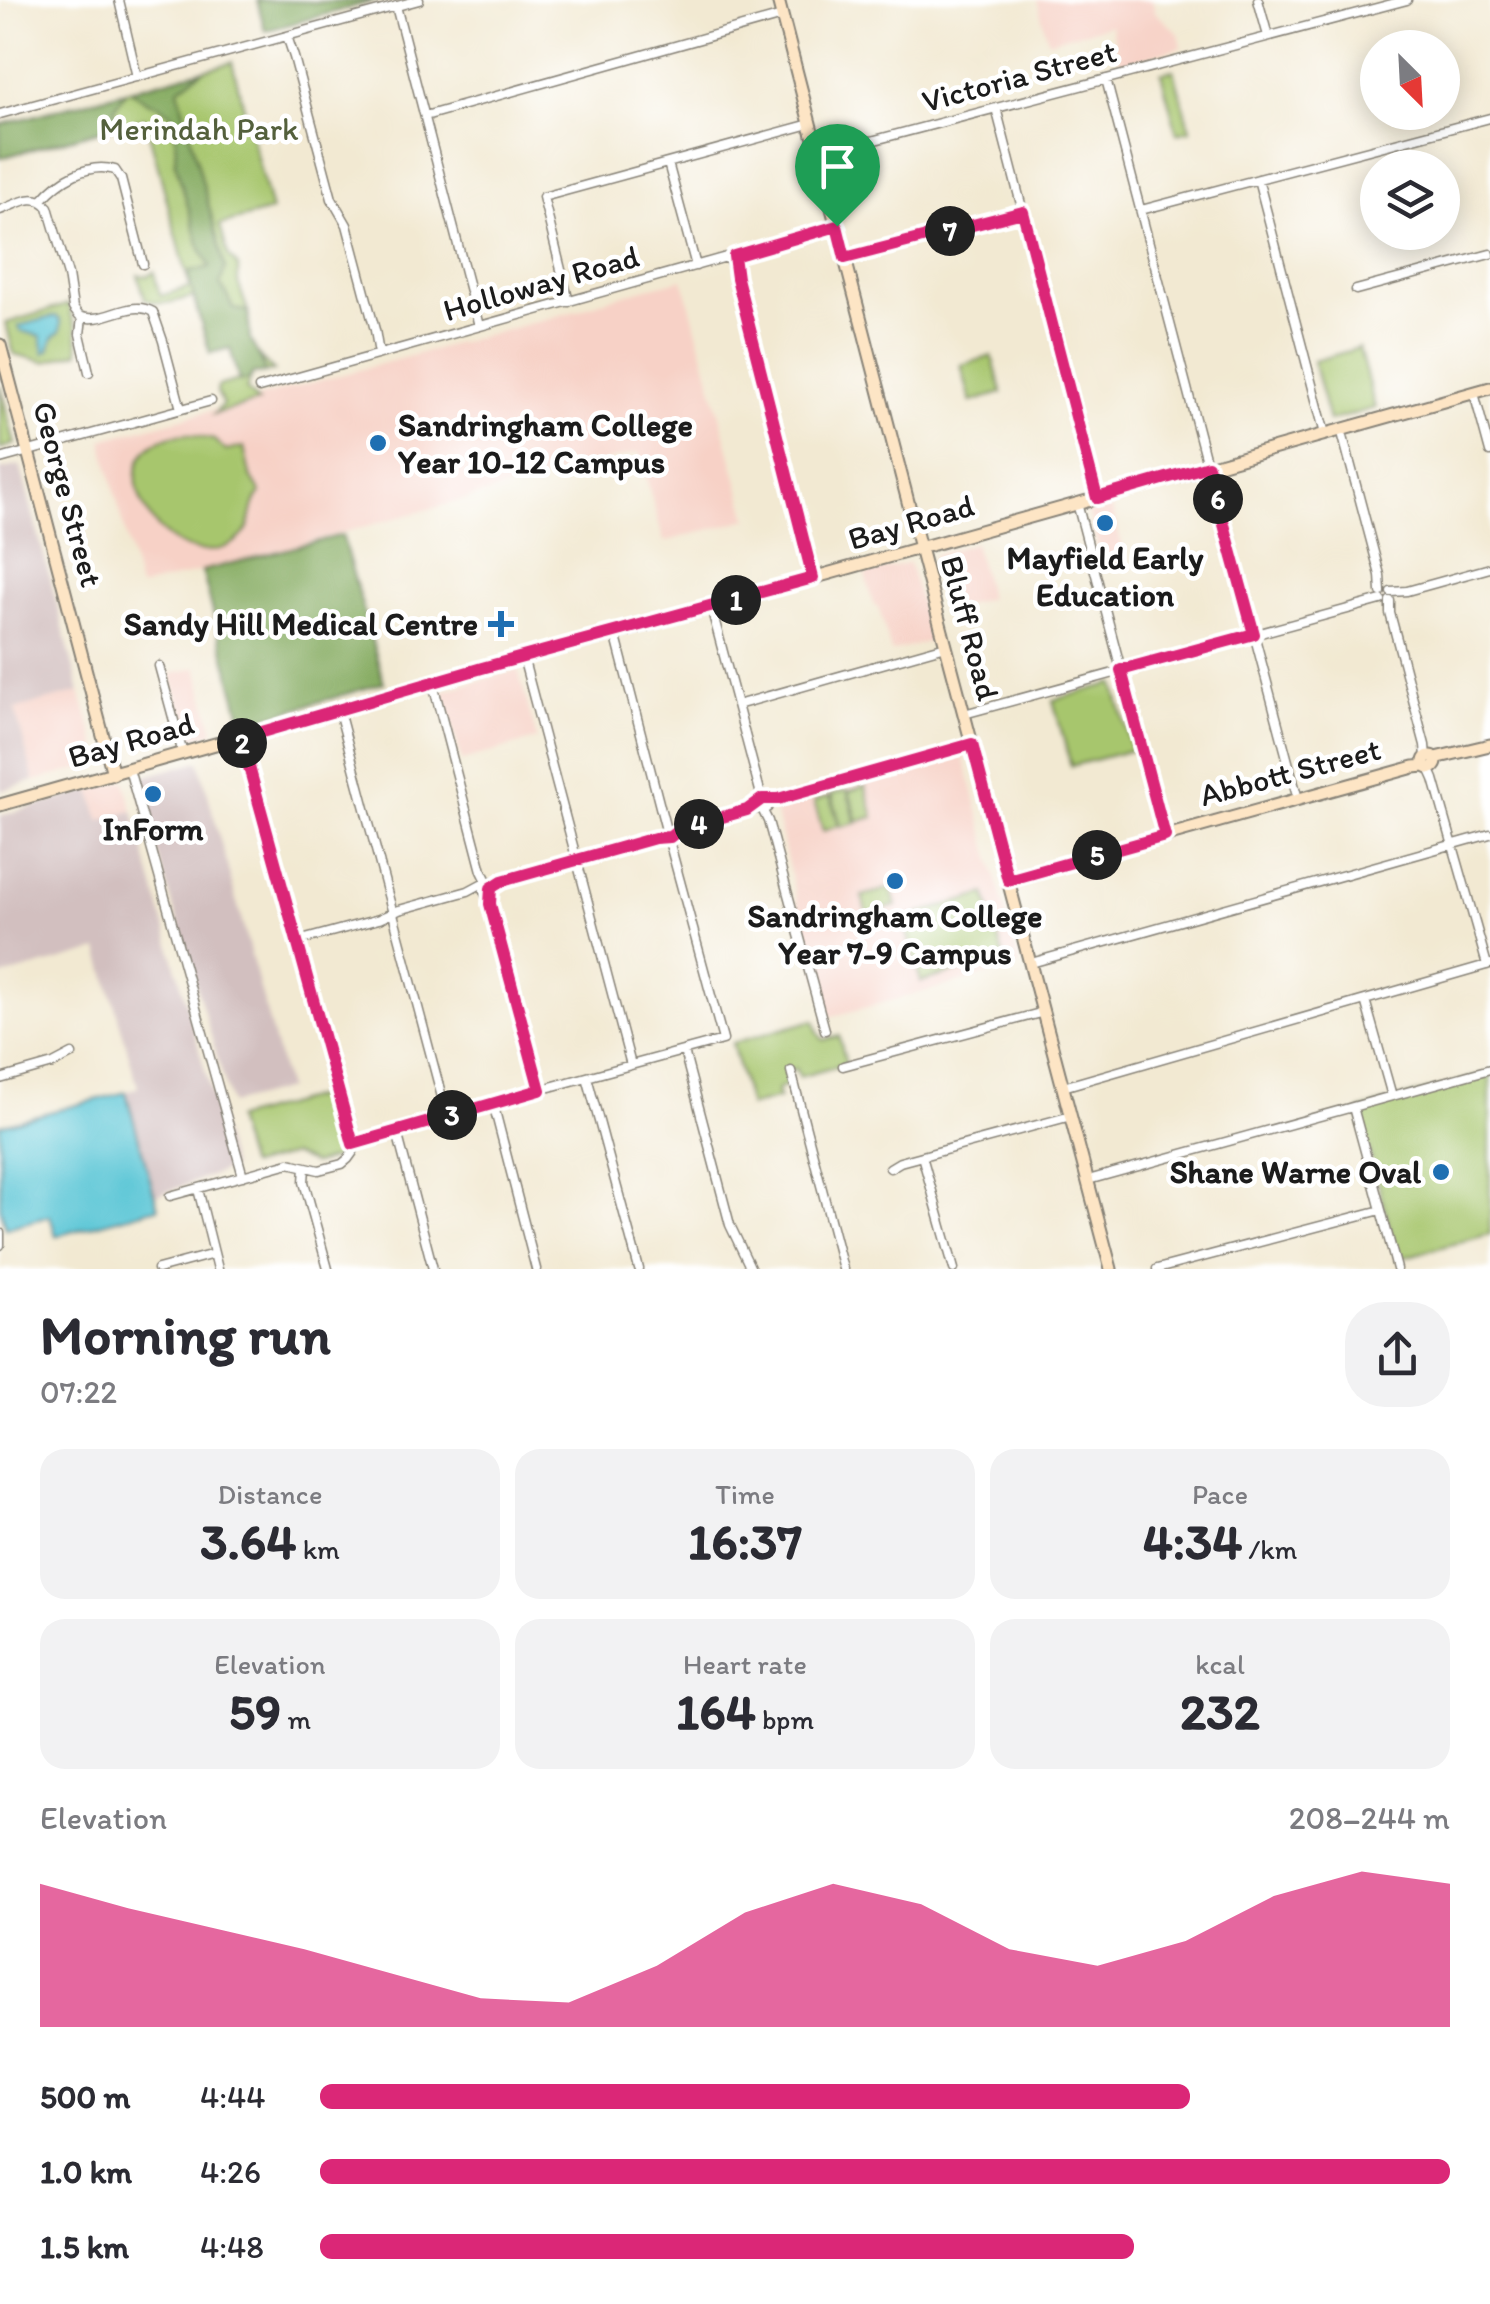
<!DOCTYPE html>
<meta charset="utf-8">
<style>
body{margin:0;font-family:Itim,sans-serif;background:#f2f2f3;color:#2b2b33;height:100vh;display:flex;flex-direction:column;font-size:38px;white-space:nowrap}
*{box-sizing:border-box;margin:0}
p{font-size:32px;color:#7c7c81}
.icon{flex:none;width:55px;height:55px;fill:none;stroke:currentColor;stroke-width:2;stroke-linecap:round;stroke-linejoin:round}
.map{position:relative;height:1269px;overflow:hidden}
.panel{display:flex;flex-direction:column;background:#fff;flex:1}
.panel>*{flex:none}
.needle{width:65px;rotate:156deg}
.tools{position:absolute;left:1360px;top:30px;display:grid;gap:20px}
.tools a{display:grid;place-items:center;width:100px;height:100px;border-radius:50%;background:#fff;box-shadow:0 5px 25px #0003;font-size:50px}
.pin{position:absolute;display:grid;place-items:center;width:85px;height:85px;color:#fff;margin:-102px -42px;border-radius:50% 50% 50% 0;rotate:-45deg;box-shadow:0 0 10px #0007}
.pin .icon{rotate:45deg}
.km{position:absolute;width:50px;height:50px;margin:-25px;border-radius:50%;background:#222;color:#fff;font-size:28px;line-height:50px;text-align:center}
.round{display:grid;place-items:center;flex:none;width:105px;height:105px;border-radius:40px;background:#f2f2f3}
.summary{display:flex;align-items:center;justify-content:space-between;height:170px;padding:0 40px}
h1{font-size:55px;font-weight:800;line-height:75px}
.figures{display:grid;grid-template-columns:repeat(3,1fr);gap:15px;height:170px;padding:10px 40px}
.figures div{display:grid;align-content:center;border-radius:25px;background:#f2f2f3;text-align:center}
.figures b{font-size:50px;font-weight:800}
.figures small{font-size:28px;font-weight:400}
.figures p{font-size:28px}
.chart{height:280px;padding:20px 40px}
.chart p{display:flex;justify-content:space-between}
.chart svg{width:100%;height:180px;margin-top:10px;fill:#db2777;opacity:.7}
ul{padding:0 40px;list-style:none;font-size:32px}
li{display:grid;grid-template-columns:160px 120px 1fr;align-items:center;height:75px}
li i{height:25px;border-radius:12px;background:#db2777}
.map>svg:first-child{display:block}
.built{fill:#f7d1c6}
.industrial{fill:#d2bfbf}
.green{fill:#a7c66d;stroke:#627144;stroke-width:2.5}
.forest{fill:#85ab60;stroke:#50643e;stroke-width:2.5}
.water{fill:#5cc6d6;stroke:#3c7179;stroke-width:2.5}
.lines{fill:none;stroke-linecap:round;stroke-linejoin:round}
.street-casing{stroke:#878277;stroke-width:11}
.secondary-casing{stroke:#878277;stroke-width:15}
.street{stroke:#fff;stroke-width:8}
.secondary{stroke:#fde5c5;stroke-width:11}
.route-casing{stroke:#fff;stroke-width:20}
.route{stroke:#db2777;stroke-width:12}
.poi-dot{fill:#1f6fb2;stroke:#fff;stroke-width:4}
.labels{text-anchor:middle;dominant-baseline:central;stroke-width:9;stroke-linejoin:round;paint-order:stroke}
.street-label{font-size:32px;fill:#1c1c1c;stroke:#fff}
.park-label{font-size:32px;fill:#54603c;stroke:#fff}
.poi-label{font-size:32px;font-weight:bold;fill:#1c1c1c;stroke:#fff}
</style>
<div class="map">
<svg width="1490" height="1269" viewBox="0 0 1490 1269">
<rect width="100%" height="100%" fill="#fff"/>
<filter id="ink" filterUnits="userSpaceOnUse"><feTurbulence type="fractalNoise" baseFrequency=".01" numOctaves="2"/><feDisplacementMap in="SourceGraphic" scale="20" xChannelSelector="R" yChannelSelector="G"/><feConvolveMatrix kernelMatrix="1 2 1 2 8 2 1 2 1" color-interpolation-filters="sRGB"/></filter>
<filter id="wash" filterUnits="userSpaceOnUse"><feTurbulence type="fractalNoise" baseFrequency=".0048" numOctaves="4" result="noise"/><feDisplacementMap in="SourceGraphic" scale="40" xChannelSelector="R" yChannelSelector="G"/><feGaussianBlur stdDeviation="2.25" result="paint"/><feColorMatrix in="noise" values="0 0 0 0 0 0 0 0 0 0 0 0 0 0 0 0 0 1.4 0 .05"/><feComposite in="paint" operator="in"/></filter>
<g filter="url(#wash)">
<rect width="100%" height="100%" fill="#f2e9d2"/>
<!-- built -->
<path class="built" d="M1037,0H1152L1155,12L1179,34L1182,47L1121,64L1110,25L1048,41Z
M683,279L748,519L664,542L639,452L139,588L102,440L579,310L614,297Z
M1111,505L1126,559L1103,566L1088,512Z
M974,543L989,598L947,610L933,556Z
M909,563L930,641L891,652L879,608L873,604L865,574Z
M197,667L214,732L189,739L171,674Z
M518,670L537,739L462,761L443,691Z
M80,692L102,763L34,781L15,709Z
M963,755L1020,966L830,1017L799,910L775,810Z
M125,781L133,811L100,820L91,790Z"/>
<!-- industrial -->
<path class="industrial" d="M20,465L80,692L15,709L34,781L0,791V470Z
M199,761L287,1089L231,1104L136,779Z
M91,790L100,820L133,811L232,1168L155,1196L126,1092L138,1087L99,950L0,977V816Z"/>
<!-- green -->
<path class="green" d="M232,62L271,211L220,225L228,255L238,267V283L248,311L250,340L260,358L274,371L253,374L246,389L258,402L214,414L223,404L217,392L218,386L239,380L230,348L210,353L193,297C176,301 161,307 145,299L138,275L147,276L154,272L160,296L190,287L145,118L0,158V125Z
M1174,70L1190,130L1177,133L1161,73Z
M69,304L71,315L76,326L79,352L45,362L14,354L6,323Z
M1359,348L1375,408L1329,421L1313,361Z
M992,356L1002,393L971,402L961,365Z
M0,386L15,444L0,449Z
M187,434L214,440L226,451L244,447L250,475L261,493C245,510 259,528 232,544C160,583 84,441 187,434Z
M1114,683L1132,750L1071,766L1053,700Z
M865,786L874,817L858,821L849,791Z
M847,790L856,823L841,827L832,794Z
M830,796L839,826L823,831L814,801Z
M891,888L896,906L867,914L862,896Z
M986,894L1004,958L921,982L903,918Z
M814,1020L818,1033L823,1040L839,1036L846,1064L799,1077L796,1069L786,1071L788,1084L777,1090L779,1098L749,1106L732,1043Z
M1490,1073V1234L1398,1259L1359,1113L1360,1110Z
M330,1093L346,1149L339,1157L314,1164L292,1155L251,1166L248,1164L235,1119Z"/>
<!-- forest -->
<path class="forest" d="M257,0L315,2L378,0L265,31Z
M205,69L178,89L225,268L220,285L226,293L233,309L248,311L250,340L260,358L265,373L253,374L248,380L239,381L230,348L210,353L187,273L210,267L200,247L175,162L176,139L172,115L159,105L148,102L130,90Z
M126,91L114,109L119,125L0,158V125Z
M342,535L384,683L243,724L202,571Z"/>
<!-- water -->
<path class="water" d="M56,316L61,321L60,332L53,338L49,350L44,353L41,336L21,331L19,326Z
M126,1092L158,1208L56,1236L50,1216L6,1228L0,1206V1125Z"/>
</g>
<g filter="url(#ink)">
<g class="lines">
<defs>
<path id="street" d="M119,0L137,77
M1258,0L1268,36
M396,6L479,326
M287,36L294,57L332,199L347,225L375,330L379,354
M1106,79L1205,457L1211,473L1298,799
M996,108L1097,497
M0,114L419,0
M425,116L782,16
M818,155L1407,0
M668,163L696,266
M1258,179L1325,434
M42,200C59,180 88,162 115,170L121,179L143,264
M0,210C18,204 34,191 48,207L68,275L73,308L79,316C103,326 129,298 153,312L163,341L181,409
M1141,210L1490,118
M729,258L737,278L813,578
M845,258L1023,211
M1356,290L1490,254
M569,302L543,197L810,124
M82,318L80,334L89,372
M259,388L837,226
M1474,393L1490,452
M1341,429L1380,575L1381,592
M0,459L211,401
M1077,503L1165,836
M1391,592L1407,591L1490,568
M1390,601V613L1425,745L1426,757
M711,607L760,791V801
M615,633L666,830
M523,657L631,1065
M159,666L183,754
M433,684L482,871L487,881
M737,705L946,646
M339,711L447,1116
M964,714L1381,600
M241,738L353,1144
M1429,768L1434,779L1487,965
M129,769L243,1176
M759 804a5 5 0 1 1 10 0a5 5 0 1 1-10 0Z
M766,800L778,799L972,744
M762,809L768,821L825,1030
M670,830L761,808
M489,882L502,881L667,837
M484,891L490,904L539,1090
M298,941L379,919L399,910L468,891L481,884
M1031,963L1490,834
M1365,1000L1392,1096
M684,1051L730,1225L751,1269
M843,1066L1044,1012
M791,1071L843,1269
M587,1077L639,1269
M0,1079L53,1064L72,1054
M1063,1087L1490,964
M493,1103L536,1269
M1353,1107L1397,1269
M397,1132L433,1269
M922,1156L954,1269
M305,1167L304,1182L328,1269
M890,1168L900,1162L1071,1116
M1088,1180L1490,1069
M198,1189L218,1269
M170,1196L289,1163L319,1170L342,1164L348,1159L353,1152V1144L539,1090L723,1040L668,837
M0,1233V1245
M158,1269L214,1254
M1157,1269L1381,1210"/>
<path id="secondary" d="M778,0L920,548L1111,1269
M0,345L113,774
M1424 762a6 6 0 1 1 12 0a6 6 0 1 1-12 0Z
M1435,758L1490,745
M0,805L487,667L627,630L1490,388
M1008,880L1414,767L1425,766"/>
</defs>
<!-- street casing -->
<use href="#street" class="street-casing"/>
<!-- secondary casing -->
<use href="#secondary" class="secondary-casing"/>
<!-- street -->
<use href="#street" class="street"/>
<!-- secondary -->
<use href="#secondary" class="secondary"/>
</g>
</g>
<g class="lines" filter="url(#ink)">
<defs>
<path id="route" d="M1023,212L1097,498L1208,466L1254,634L1121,670L1165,836L1008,880L972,744L778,799H762L747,810L680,829L670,837L655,838L502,881L491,888L490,904L540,1090L353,1144L241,738L482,668L813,578L737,278L734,256L837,226L845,258Z"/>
</defs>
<!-- route casing -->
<use href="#route" class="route-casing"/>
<!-- route -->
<use href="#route" class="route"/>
</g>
<!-- markers -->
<g class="poi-dot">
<circle cx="378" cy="443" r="10"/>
<circle cx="1105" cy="523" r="10"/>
<path d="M496 609h10v10h10v10h-10v10h-10v-10h-10v-10h10z"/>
<circle cx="153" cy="794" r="10"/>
<circle cx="895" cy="881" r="10"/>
<circle cx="1441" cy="1172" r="10"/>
</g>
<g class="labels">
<!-- street labels -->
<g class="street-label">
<text transform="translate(1019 76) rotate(-15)">Victoria Street</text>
<text transform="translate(541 283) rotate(-16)">Holloway Road</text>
<text transform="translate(68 494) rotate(75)">George Street</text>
<text transform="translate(911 522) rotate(-16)">Bay Road</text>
<text transform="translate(970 628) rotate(75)">Bluff Road</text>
<text transform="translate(131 740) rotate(-16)">Bay Road</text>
<text transform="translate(1290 772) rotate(-15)">Abbott Street</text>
</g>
<!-- park labels -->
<g class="park-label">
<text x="199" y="129">Merindah Park</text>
</g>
<!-- poi labels -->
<g class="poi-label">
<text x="398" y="425" text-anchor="start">Sandringham College<tspan x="398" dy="37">Year 10-12 Campus</tspan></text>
<text x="1105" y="558">Mayfield Early<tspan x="1105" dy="37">Education</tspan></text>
<text x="478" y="624" text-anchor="end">Sandy Hill Medical Centre</text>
<text x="153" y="829">InForm</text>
<text x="895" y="916">Sandringham College<tspan x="895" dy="37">Year 7-9 Campus</tspan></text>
<text x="1421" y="1172" text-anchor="end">Shane Warne Oval</text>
</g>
</g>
</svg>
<div class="tools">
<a><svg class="needle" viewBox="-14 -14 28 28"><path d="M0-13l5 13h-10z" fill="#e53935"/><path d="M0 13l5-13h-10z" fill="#7c7c81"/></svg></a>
<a><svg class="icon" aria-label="layers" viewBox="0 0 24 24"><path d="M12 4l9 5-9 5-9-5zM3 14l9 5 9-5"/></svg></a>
</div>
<div class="pin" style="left:837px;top:226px;background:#1e9e55"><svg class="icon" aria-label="arrive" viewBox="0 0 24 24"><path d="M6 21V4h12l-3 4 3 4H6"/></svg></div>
<b class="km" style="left:736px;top:600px">1</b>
<b class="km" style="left:242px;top:743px">2</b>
<b class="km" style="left:452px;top:1115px">3</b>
<b class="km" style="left:699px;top:824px">4</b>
<b class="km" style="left:1097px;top:855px">5</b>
<b class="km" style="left:1218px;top:499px">6</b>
<b class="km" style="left:950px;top:231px">7</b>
</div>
<section class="panel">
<div class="summary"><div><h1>Morning run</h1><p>07:22</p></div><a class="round"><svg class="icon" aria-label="share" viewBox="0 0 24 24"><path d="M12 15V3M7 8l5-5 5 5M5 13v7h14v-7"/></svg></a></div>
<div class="figures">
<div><p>Distance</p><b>3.64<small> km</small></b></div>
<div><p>Time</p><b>16:37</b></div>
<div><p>Pace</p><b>4:34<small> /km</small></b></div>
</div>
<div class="figures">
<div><p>Elevation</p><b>59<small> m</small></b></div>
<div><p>Heart rate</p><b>164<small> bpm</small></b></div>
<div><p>kcal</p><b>232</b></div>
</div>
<div class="chart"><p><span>Elevation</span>208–244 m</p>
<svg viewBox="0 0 160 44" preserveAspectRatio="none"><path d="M0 44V9L10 15L20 20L30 25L40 31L50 37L60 38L70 29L80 16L90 9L100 14L110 25L120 29L130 23L140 12L150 6L160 9V44z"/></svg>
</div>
<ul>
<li><b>500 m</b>4:44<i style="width:77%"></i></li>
<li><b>1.0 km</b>4:26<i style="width:100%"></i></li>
<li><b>1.5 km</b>4:48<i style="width:72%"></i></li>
</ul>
</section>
